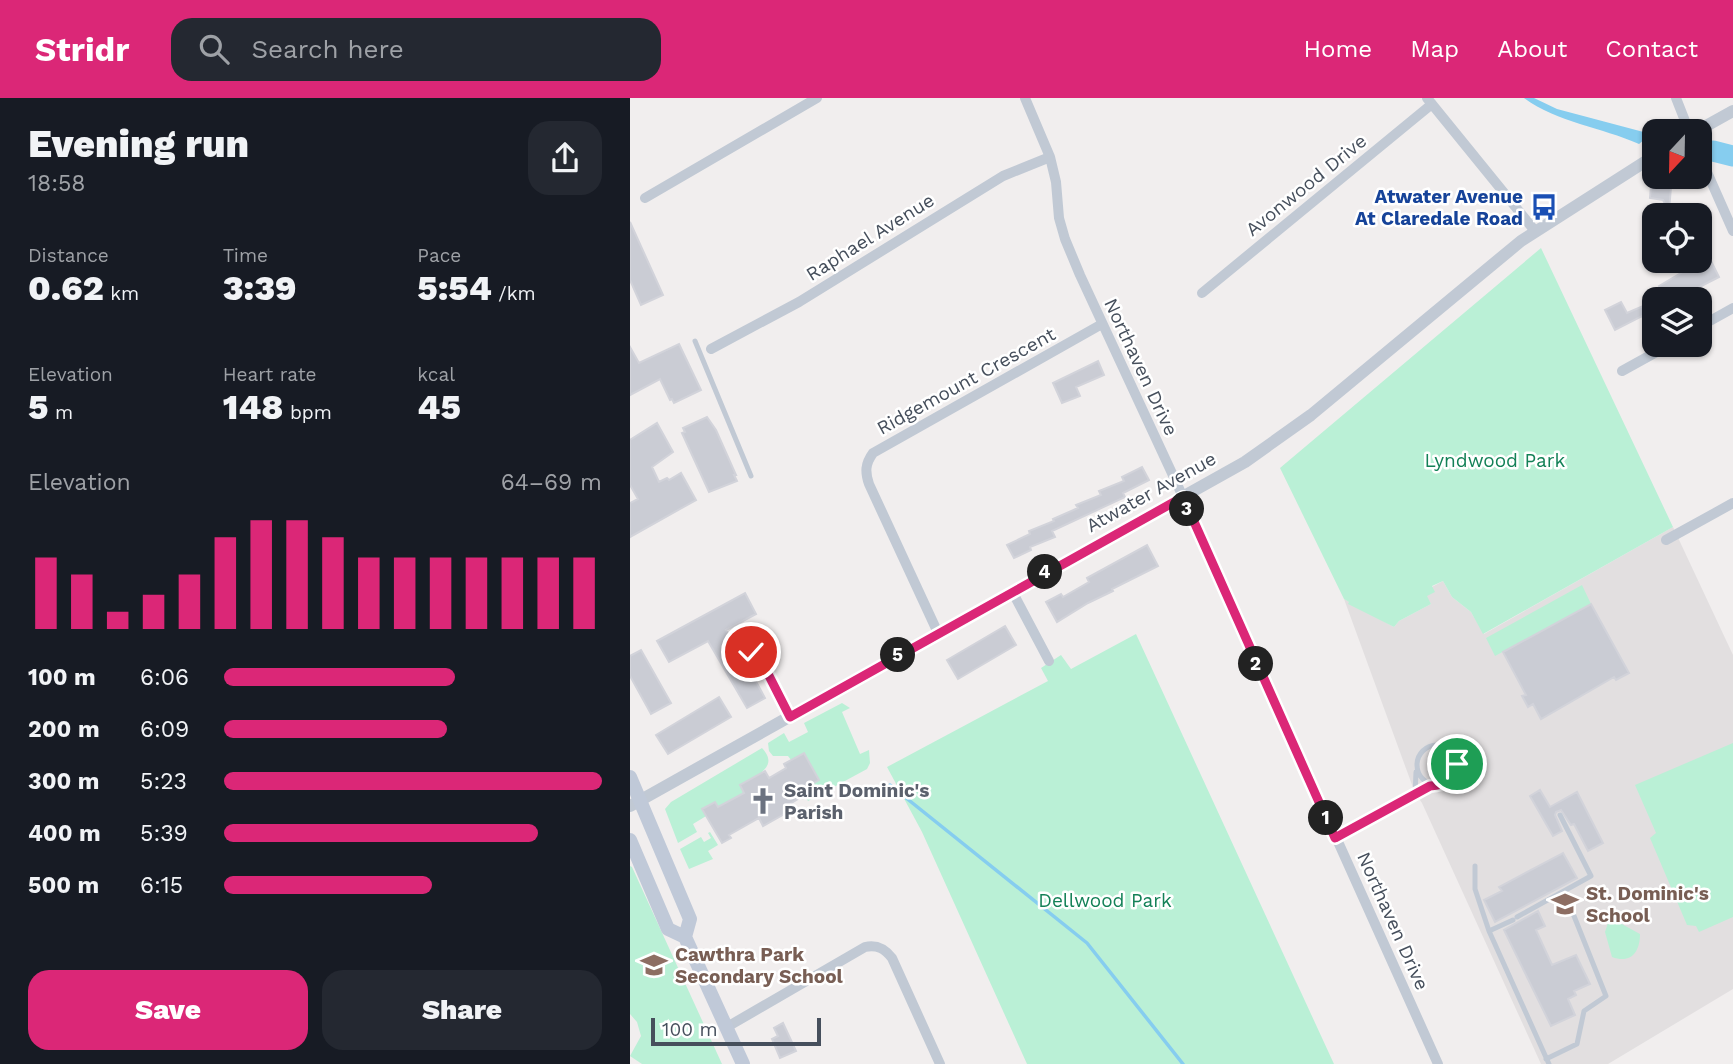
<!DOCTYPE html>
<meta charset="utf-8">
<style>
body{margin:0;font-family:"Work Sans",sans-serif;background:#242831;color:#f1f3f6;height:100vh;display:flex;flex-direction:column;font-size:26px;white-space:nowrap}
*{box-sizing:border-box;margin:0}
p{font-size:23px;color:#9ea1a6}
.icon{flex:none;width:38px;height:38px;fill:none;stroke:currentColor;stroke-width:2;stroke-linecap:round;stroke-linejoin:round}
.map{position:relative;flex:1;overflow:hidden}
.side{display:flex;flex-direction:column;background:#171b24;width:630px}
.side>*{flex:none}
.needle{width:46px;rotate:202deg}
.controls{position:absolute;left:1012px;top:21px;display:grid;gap:14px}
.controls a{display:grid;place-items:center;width:70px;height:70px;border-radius:14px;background:#171b24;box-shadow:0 2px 5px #0004;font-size:35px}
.scale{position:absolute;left:21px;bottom:18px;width:170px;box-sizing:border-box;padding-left:7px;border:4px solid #464f5c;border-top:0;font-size:19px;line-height:24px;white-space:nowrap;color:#464f5c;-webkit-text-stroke:5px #fff;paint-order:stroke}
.pin{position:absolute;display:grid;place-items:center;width:60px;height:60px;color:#fff;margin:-30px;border:4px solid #fff;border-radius:50%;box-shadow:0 2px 7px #0007}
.km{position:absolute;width:35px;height:35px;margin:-18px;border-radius:50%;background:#222;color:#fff;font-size:19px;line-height:35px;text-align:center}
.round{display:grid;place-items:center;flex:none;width:74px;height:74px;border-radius:21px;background:#242831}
.head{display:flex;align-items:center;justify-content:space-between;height:119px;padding:0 28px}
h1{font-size:38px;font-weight:800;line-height:52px}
.figures{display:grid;grid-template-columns:repeat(3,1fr);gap:10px;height:119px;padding:7px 28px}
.figures div{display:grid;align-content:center}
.figures b{font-size:35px;font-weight:800}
.figures small{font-size:19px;font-weight:400}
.figures p{font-size:19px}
.chart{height:196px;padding:14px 28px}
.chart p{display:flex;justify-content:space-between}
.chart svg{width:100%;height:126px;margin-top:7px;stroke:#db2777;stroke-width:6}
.primary-button{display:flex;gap:14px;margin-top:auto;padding:14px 28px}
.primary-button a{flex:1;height:80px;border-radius:21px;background:#db2777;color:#fff;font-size:28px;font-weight:800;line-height:80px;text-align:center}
.primary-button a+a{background:#242831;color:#f1f3f6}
ul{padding:0 28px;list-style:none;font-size:23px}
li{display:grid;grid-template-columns:112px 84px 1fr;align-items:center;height:52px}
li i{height:18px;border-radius:9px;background:#db2777}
header{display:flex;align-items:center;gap:42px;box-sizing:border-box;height:98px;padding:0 35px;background:#db2777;color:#fff}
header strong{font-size:33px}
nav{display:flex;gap:38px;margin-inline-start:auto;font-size:24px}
.search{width:490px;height:63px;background:#242831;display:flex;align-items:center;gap:18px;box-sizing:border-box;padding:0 24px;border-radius:21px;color:#9ea1a6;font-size:26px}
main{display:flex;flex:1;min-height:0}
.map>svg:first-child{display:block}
.education{fill:#e2dfe0}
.green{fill:#baf0d6}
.water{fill:#86cdef}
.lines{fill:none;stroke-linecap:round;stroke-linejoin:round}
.stream{stroke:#86cdef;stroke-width:3.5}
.river{stroke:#86cdef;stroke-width:21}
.building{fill:#caccd4;stroke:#d2d3da;stroke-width:2}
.service{stroke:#c1c9d4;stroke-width:5}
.minor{stroke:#c1c9d4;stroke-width:10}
.tertiary{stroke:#c1c9d4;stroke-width:12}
.secondary{stroke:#c0c9d8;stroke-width:14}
.route-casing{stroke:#fff;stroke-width:14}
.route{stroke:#db2777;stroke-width:9}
.labels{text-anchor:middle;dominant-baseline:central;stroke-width:5;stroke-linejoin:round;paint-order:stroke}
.street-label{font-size:19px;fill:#464f5c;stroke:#fff}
.transit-label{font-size:19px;font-weight:bold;fill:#164399;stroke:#fff;text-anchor:end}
.park-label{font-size:19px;fill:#138157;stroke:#fff}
.worship-label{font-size:19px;font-weight:bold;fill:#5b616d;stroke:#fff;text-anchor:start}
.education-label{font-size:19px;font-weight:bold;fill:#785e54;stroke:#fff;text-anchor:start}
</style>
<header>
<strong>Stridr</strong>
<div class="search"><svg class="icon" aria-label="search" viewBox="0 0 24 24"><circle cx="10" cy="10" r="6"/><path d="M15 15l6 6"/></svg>Search here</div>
<nav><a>Home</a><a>Map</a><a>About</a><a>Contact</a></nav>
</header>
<main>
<section class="side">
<div class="head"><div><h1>Evening run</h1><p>18:58</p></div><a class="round"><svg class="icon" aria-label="share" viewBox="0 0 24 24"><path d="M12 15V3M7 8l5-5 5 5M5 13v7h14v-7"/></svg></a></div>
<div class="figures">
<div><p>Distance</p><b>0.62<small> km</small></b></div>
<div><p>Time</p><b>3:39</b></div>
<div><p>Pace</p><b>5:54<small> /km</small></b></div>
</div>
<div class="figures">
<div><p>Elevation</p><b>5<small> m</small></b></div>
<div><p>Heart rate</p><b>148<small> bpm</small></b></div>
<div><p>kcal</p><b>45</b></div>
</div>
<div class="chart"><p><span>Elevation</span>64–69 m</p>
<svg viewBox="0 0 160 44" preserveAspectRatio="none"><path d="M5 44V19M15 44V25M25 44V38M35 44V32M45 44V25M55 44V12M65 44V6M75 44V6M85 44V12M95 44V19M105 44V19M115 44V19M125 44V19M135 44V19M145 44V19M155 44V19"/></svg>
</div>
<ul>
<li><b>100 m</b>6:06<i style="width:61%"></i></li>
<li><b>200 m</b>6:09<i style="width:59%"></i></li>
<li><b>300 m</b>5:23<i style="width:100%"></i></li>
<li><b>400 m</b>5:39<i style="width:83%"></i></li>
<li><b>500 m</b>6:15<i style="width:55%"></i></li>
</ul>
<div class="primary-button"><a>Save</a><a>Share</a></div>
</section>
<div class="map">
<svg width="1103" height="966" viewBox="0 0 1103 966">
<rect width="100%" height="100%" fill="#f1eeee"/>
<!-- education -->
<path class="education" d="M1043,429L1103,557V891L978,966H911L792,705L785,695L714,501L764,529L769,523L801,506L796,498L802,489L813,483L822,499L841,514L854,536Z"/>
<!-- green -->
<path class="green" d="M911,150L1043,429L853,536L841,514L822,499L813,483L802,488L805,494L797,498L801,506L769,523L764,529L718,506L719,504L714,501L650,370Z
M952,487L961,506L865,558L856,540Z
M506,536L704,966H397L292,734L257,669L418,583L411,570L431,557L441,571Z
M212,605L220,610L212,614L230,656L239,652L240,665L237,671L178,703L172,692L189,682L174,655L161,662L158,658H143L139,653L138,645L154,635L159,644L178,634L174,625Z
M1103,645V819L1069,834L1066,828L1057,827L1020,740L1026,735L1005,687Z
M132,650C150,669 126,678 110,687L114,695L63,726L67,734L48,745L35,711L41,704Z
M80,734L88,747L78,753L83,761L59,771L50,751L71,739L74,744L81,740L78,735Z
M0,768L2,769L92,966H12L0,958L11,938L7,924L0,916Z
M988,824L1010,836C1010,854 1001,866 982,859L975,834L978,825Z"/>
<!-- water -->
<path class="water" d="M894,0H904L927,11L1021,36L1009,46C971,29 928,25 894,0Z"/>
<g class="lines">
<!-- stream -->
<path class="stream" d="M260,687L457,845L553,966"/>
<!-- river -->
<path class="river" d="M1083,53L1103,58"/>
</g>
<!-- building -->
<path class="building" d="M1021,87L1041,89L1039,113L1052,106L1058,117H1031L1039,113L1033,102L1020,100Z
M0,124L33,197L11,207L0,182Z
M1069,139L1089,179L1046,201H1036L1029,188L1066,166L1065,163H1069Z
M991,204L997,215L1020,205L1024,214V226L1017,229L1012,218L985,232L975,212Z
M49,246L71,292L44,305L42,301L40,302L30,281L0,297V249L9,265Z
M468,263L474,277L446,289L450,298L432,305L423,285Z
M77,319L86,332L106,377H104L107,383L79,394L52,335L55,334L53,330Z
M27,325L43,354L22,369L29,384L37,380L39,382L51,375L66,402L0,439V405L8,401L0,387V342Z
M512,369L519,382L493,395L495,399L422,433L425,439L400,449L401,452L384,460L377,447L400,436L399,433L424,423L423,421L448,410L446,407L471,397L469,393L494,383L492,379Z
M517,447L528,468L482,491L483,493L458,505L427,524L416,504L431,496L433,499L459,484L457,480Z
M115,495L126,516L96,532L107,550V556L112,558L135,600L117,610L78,543L39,564L27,543Z
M961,506L999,575L986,582L984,579L911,621L903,606L898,609L892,598L896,597L873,554Z
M375,528L386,547L328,581L317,562Z
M11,552L41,605L21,616L0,578V558Z
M89,599L101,619L38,656L26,637Z
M174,655L189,682L165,696L168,701L155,709L158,714L133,728L129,720L99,737L101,740L92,745L72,711L85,704L88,709L114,695L110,687L135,673L139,680L156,670L154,666Z
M910,692L920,709L947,694L973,745L958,753L944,726L941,727L931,712L926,714L925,717L932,733L923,738L900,698Z
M933,755L947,780L865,824L854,802L872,793L869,789Z
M908,813L915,828L906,832L922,867L946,857L960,886L944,893L946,897L938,901L945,917L921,928L874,832Z
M153,925L166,953L150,960L142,941L148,938L144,930Z"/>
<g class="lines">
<!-- service -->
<path class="service" d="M65,243L121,378
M111,553L121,554L126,557L161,619
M787 667a20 20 0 1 1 40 0a20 20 0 1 1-40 0Z
M786,674L785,697L802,688
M845,768V791L859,833
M887,819L961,778L930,717
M883,822L859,833L919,966
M916,961L947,946L954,913L976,898L934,793"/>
<!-- minor -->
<path class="minor" d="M395,0L420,59L426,84L429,120L435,141L450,177L553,399L808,966
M797,0L905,133
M1046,0L1059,33
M1069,56L1103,133
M15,100L187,0
M572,195L802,6
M1069,229L1103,210
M81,251L169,204L373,78L420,59
M992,273L1039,247
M1036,442L1103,405
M382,493L419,563
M308,535L239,386C235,374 235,366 243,355L472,226
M705,740L785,697
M97,929L235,849C247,846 255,851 262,860L310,966"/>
<!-- tertiary -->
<path class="tertiary" d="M1067,33L1103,13
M0,708L615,364L681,317L891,143L1024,58"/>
<!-- secondary -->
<path class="secondary" d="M0,679L60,821L55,839
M0,742L38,831L55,839L113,966"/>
</g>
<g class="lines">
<defs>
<path id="route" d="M121,554L133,566L160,619L553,399L705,740L800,688C815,687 826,683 827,666"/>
</defs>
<!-- route casing -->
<use href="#route" class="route-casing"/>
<!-- route -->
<use href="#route" class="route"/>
</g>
<!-- icons -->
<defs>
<symbol id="bus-bare" viewBox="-9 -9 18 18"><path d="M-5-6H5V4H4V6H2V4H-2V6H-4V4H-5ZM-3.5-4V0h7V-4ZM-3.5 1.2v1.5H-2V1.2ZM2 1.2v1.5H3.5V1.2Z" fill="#1a4fb4" stroke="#fff" stroke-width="2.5" paint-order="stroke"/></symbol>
<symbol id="church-bare" viewBox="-9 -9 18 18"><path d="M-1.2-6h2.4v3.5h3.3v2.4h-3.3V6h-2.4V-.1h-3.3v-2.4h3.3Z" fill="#6b7280" stroke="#fff" stroke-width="2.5" paint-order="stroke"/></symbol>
<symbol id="school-bare" viewBox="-9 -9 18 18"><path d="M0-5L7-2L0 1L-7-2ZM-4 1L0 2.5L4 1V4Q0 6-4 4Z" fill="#8d6e63" stroke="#fff" stroke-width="2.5" paint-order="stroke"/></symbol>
</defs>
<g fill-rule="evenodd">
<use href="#bus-bare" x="895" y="90" width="38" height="38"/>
<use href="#church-bare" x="114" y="684" width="38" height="38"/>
<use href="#school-bare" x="916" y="787" width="38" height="38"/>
<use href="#school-bare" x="5" y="848" width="38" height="38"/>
</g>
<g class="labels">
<!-- street labels -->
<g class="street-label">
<text transform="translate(676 87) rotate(-39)">Avonwood Drive</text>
<text transform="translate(240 139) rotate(-32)">Raphael Avenue</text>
<text transform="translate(511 269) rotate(65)">Northaven Drive</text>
<text transform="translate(336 283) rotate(-29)">Ridgemount Crescent</text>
<text transform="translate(521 394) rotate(-29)">Atwater Avenue</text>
<text transform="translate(763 823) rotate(66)">Northaven Drive</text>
</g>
<!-- transit labels -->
<g class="transit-label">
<text x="893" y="98">Atwater Avenue<tspan x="893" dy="22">At Claredale Road</tspan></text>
</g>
<!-- park labels -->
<g class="park-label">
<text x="865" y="362">Lyndwood Park</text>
<text x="475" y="802">Dellwood Park</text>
</g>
<!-- worship labels -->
<g class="worship-label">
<text x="154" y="692">Saint Dominic's<tspan x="154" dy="22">Parish</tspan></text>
</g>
<!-- education labels -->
<g class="education-label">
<text x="956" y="795">St. Dominic's<tspan x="956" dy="22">School</tspan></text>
<text x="45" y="856">Cawthra Park<tspan x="45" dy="22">Secondary School</tspan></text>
</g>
</g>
</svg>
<div class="controls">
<a><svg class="needle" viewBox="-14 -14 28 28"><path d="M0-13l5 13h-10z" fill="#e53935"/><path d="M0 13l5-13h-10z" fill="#9ea1a6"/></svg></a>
<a><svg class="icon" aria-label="locate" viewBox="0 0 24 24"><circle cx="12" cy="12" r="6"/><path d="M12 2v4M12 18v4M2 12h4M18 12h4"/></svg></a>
<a><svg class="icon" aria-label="layers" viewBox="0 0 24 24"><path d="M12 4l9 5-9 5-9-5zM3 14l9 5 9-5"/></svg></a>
</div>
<div class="scale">100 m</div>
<div class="pin" style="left:827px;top:666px;background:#1e9e55"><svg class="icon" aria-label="arrive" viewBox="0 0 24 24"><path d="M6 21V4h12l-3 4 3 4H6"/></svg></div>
<div class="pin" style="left:121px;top:554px;background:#d93025"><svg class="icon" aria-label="check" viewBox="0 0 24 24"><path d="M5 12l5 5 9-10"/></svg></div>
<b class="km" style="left:696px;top:720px">1</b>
<b class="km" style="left:626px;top:566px">2</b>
<b class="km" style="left:557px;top:411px">3</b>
<b class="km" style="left:415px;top:474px">4</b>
<b class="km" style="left:268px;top:557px">5</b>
</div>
</main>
